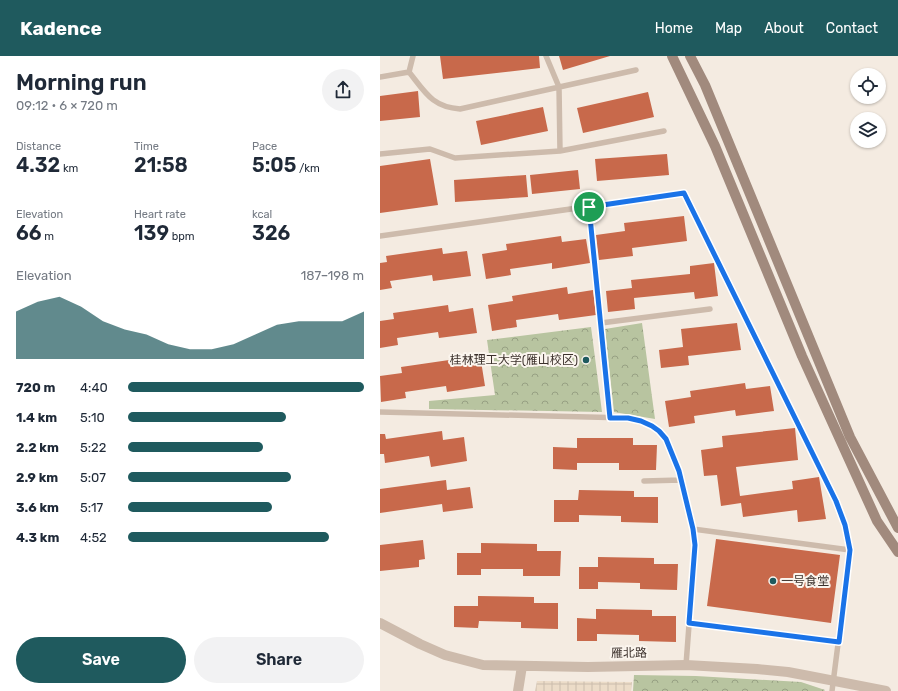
<!DOCTYPE html>
<meta charset="utf-8">
<style>
body{margin:0;font-family:Rubik,"Noto Sans SC",sans-serif;background:#f2f2f3;color:#1f2937;height:100vh;display:flex;flex-direction:column;font-size:15px;white-space:nowrap}
*{box-sizing:border-box;margin:0}
p{font-size:13px;color:#747a83}
.icon{flex:none;width:22px;height:22px;fill:none;stroke:currentColor;stroke-width:2;stroke-linecap:round;stroke-linejoin:round}
.map{position:relative;flex:1;overflow:hidden}
.details{display:flex;flex-direction:column;background:#fff;width:380px}
.details>*{flex:none}
.controls{position:absolute;left:470px;top:12px;display:grid;gap:8px}
.controls a{display:grid;place-items:center;width:36px;height:36px;border-radius:50%;background:#fff;box-shadow:0 1px 3px #0004;font-size:20px}
.pin{position:absolute;display:grid;place-items:center;width:34px;height:34px;color:#fff;margin:-17px;border:2px solid #fff;border-radius:50%;box-shadow:0 1px 4px #0007}
.round{display:grid;place-items:center;flex:none;width:42px;height:42px;border-radius:21px;background:#f2f2f3}
.head{display:flex;align-items:center;justify-content:space-between;height:68px;padding:0 16px}
h1{font-size:22px;font-weight:600;line-height:30px}
.figures{display:grid;grid-template-columns:repeat(3,1fr);gap:6px;height:68px;padding:4px 16px}
.figures div{display:grid;align-content:center}
.figures b{font-size:20px;font-weight:600}
.figures small{font-size:11px;font-weight:400}
.figures p{font-size:11px}
.chart{height:112px;padding:8px 16px}
.chart p{display:flex;justify-content:space-between}
.chart svg{width:100%;height:72px;margin-top:4px;fill:#1f5a5e;opacity:.7}
.primary-button{display:flex;gap:8px;margin-top:auto;padding:8px 16px}
.primary-button a{flex:1;height:46px;border-radius:24px;background:#1f5a5e;color:#fff;font-size:16px;font-weight:600;line-height:46px;text-align:center}
.primary-button a+a{background:#f2f2f3;color:#1f2937}
ul{padding:0 16px;list-style:none;font-size:13px}
li{display:grid;grid-template-columns:64px 48px 1fr;align-items:center;height:30px}
li i{height:10px;border-radius:5px;background:#1f5a5e}
header{display:flex;align-items:center;gap:24px;box-sizing:border-box;height:56px;padding:0 20px;background:#1f5a5e;color:#fff}
header strong{font-size:19px}
nav{display:flex;gap:22px;margin-inline-start:auto;font-size:14px}
main{display:flex;flex:1;min-height:0}
.map>svg:first-child{display:block}
.forest{fill:url(#forest-crowns)}
.plaza{fill:url(#plaza-grid)}
.building{fill:#c8694b}
.lines{fill:none;stroke-linecap:round;stroke-linejoin:round}
.lane{stroke:#cdbbac;stroke-width:5.5}
.street{stroke:#cdbbac;stroke-width:10}
.secondary{stroke:#a18a7d;stroke-width:10}
.route-casing{stroke:#fff;stroke-width:8}
.route{stroke:#1a73e8;stroke-width:5}
.poi-dot{fill:#1f5a5e;stroke:#fbf5ee;stroke-width:1.5}
.labels{text-anchor:middle;dominant-baseline:central;stroke-width:4;stroke-linejoin:round;paint-order:stroke}
.poi-label{font-size:12px;fill:#3b302b;stroke:#fbf5ee;text-anchor:end}
.street-label{font-size:12px;fill:#3b302b;stroke:#fbf5ee}
</style>
<header>
<strong>Kadence</strong>
<nav><a>Home</a><a>Map</a><a>About</a><a>Contact</a></nav>
</header>
<main>
<section class="details">
<div class="head"><div><h1>Morning run</h1><p>09:12 · 6 × 720 m</p></div><a class="round"><svg class="icon" aria-label="share" viewBox="0 0 24 24"><path d="M12 15V3M7 8l5-5 5 5M5 13v7h14v-7"/></svg></a></div>
<div class="figures">
<div><p>Distance</p><b>4.32<small> km</small></b></div>
<div><p>Time</p><b>21:58</b></div>
<div><p>Pace</p><b>5:05<small> /km</small></b></div>
</div>
<div class="figures">
<div><p>Elevation</p><b>66<small> m</small></b></div>
<div><p>Heart rate</p><b>139<small> bpm</small></b></div>
<div><p>kcal</p><b>326</b></div>
</div>
<div class="chart"><p><span>Elevation</span>187–198 m</p>
<svg viewBox="0 0 160 44" preserveAspectRatio="none"><path d="M0 44V15L10 9L20 6L30 12L40 21L50 26L60 29L70 35L80 38L90 38L100 35L110 29L120 23L130 21L140 21L150 21L160 15V44z"/></svg>
</div>
<ul>
<li><b>720 m</b>4:40<i style="width:100%"></i></li>
<li><b>1.4 km</b>5:10<i style="width:67%"></i></li>
<li><b>2.2 km</b>5:22<i style="width:57%"></i></li>
<li><b>2.9 km</b>5:07<i style="width:69%"></i></li>
<li><b>3.6 km</b>5:17<i style="width:61%"></i></li>
<li><b>4.3 km</b>4:52<i style="width:85%"></i></li>
</ul>
<div class="primary-button"><a>Save</a><a>Share</a></div>
</section>
<div class="map">
<svg width="518" height="635" viewBox="0 0 518 635">
<defs>
<pattern id="forest-crowns" width="20" height="18" patternUnits="userSpaceOnUse"><rect width="20" height="18" fill="#b8c4a0"/><path d="M2 6a3 3 0 1 1 6 0M12 15a3 3 0 1 1 6 0" fill="none" stroke="#97a083"/></pattern>
<pattern id="plaza-grid" width="8" height="8" patternUnits="userSpaceOnUse"><rect width="8" height="8" fill="#ecdcc8"/><path d="M0 4h8M4 0v8" fill="none" stroke="#cbbdac"/></pattern>
</defs>
<rect width="100%" height="100%" fill="#f4ebe1"/>
<!-- forest -->
<path class="forest" d="M262,267L275,363L234,356L225,273Z
M211,271L222,356L49,353V345L115,339L107,284Z
M254,619L316,620L421,626L445,634L444,635H253Z"/>
<!-- plaza -->
<path class="plaza" d="M157,625L252,626L251,635H155Z"/>
<!-- building -->
<path class="building" d="M60,0H159L160,12L63,23Z
M179,0H230L183,14Z
M38,35L40,61L0,65V40Z
M268,36L274,61L203,77L197,52Z
M163,51L168,75L101,89L96,65Z
M287,98L289,119L217,125L215,103Z
M50,103L58,149L0,157V110Z
M198,114L200,133L152,138L150,119Z
M146,119L148,141L75,146L74,124Z
M304,160L307,185L252,192L253,200L219,204L216,179L245,175L244,167Z
M181,180L182,186L206,183L210,207L172,213V207L130,213L131,219L106,223L102,198L127,194L126,188Z
M62,192L63,198L87,195L91,220L53,225L52,219L10,225L12,232L0,234V207L7,206L6,200Z
M334,207L338,240L315,243L314,236L254,242L255,253L228,256L226,235L252,232L251,224L310,218V210Z
M187,231L188,238L213,234L216,259L179,264L178,258L136,264L137,271L112,275L108,249L133,245L132,240Z
M68,249L69,256L93,252L97,277L59,282L58,276L17,282L18,289L0,292V265L14,263L13,257Z
M357,267L361,294L308,300L309,309L281,312L279,294L303,291L301,273Z
M76,303L77,309L101,305L105,330L67,336L66,330L25,336L26,342L1,346L0,320L22,317L21,311Z
M365,327L366,333L390,330L394,355L356,360L355,354L314,360L315,367L289,371L285,345L311,341L310,335Z
M415,372L418,404L356,411L360,440L413,433L412,425L439,421L446,463L418,466L417,454L363,461L361,447L341,450L337,419L324,420L321,394L343,391L342,380Z
M62,375L63,384L84,381L87,405L51,411L49,400L5,407L4,398H0V378H5L6,383Z
M197,382H253V389H277L276,414H239V407H197V414L173,413V391L197,392Z
M66,424L67,434L90,431L93,452L63,456L62,448L0,457V433Z
M199,434L254,435V441H278V467L241,466V460L199,459V466H174V444H198Z
M336,483L460,499L451,567L327,550Z
M43,484L45,503L39,504V511L0,515V489Z
M101,487L157,488V495H181L180,520H143V513H101V519H77V497H101Z
M218,501L274,502V508H298L297,534L260,533V527L218,526V533H199V511H218Z
M98,540L154,541V547H178V573L141,572V566L99,565L98,572L74,571V550H98Z
M216,553L272,554V560H296V586L259,585V579L217,578V585H197V562L216,563Z"/>
<g class="lines">
<!-- lane -->
<path class="lane" d="M166,0L179,31L180,95
M29,16C45,36 52,51 80,53L256,14
M0,21L29,16L33,0
M0,98L50,93L75,102L180,95L284,75
M209,151L231,362
M0,180L304,137L456,445L465,469L470,494L452,635
M221,267L330,253
M0,356L248,362L272,370L279,375L286,383L299,415L313,473L315,489L306,609
M264,425L301,424
M313,473L470,494
M309,567L459,586"/>
<!-- street -->
<path class="street" d="M0,567L40,588L65,599L103,609L208,611L306,609L377,613L408,616L429,620L506,635
M138,635L142,610"/>
<!-- secondary -->
<path class="secondary" d="M292,0L335,90L422,300L497,465L518,496
M310,0L325,29L470,381L518,472"/>
</g>
<g class="lines">
<defs>
<path id="route" d="M304,137L456,445L465,469L470,494L459,586L309,567L315,489L313,473L299,415L286,383L279,375L272,370L261,365L248,362H230L209,151Z"/>
</defs>
<!-- route casing -->
<use href="#route" class="route-casing"/>
<!-- route -->
<use href="#route" class="route"/>
</g>
<!-- markers -->
<g class="poi-dot">
<circle cx="206" cy="304" r="4"/>
<circle cx="393" cy="525" r="4"/>
</g>
<g class="labels">
<!-- poi labels -->
<g class="poi-label">
<text x="198" y="304">桂林理工大学(雁山校区)</text>
<text x="401" y="525" text-anchor="start">一号食堂</text>
</g>
<!-- street labels -->
<g class="street-label">
<text transform="translate(249 597) rotate(-1)">雁北路</text>
</g>
</g>
</svg>
<div class="controls">
<a><svg class="icon" aria-label="locate" viewBox="0 0 24 24"><circle cx="12" cy="12" r="6"/><path d="M12 2v4M12 18v4M2 12h4M18 12h4"/></svg></a>
<a><svg class="icon" aria-label="layers" viewBox="0 0 24 24"><path d="M12 4l9 5-9 5-9-5zM3 14l9 5 9-5"/></svg></a>
</div>
<div class="pin" style="left:209px;top:151px;background:#1e9e55"><svg class="icon" aria-label="arrive" viewBox="0 0 24 24"><path d="M6 21V4h12l-3 4 3 4H6"/></svg></div>
</div>
</main>
